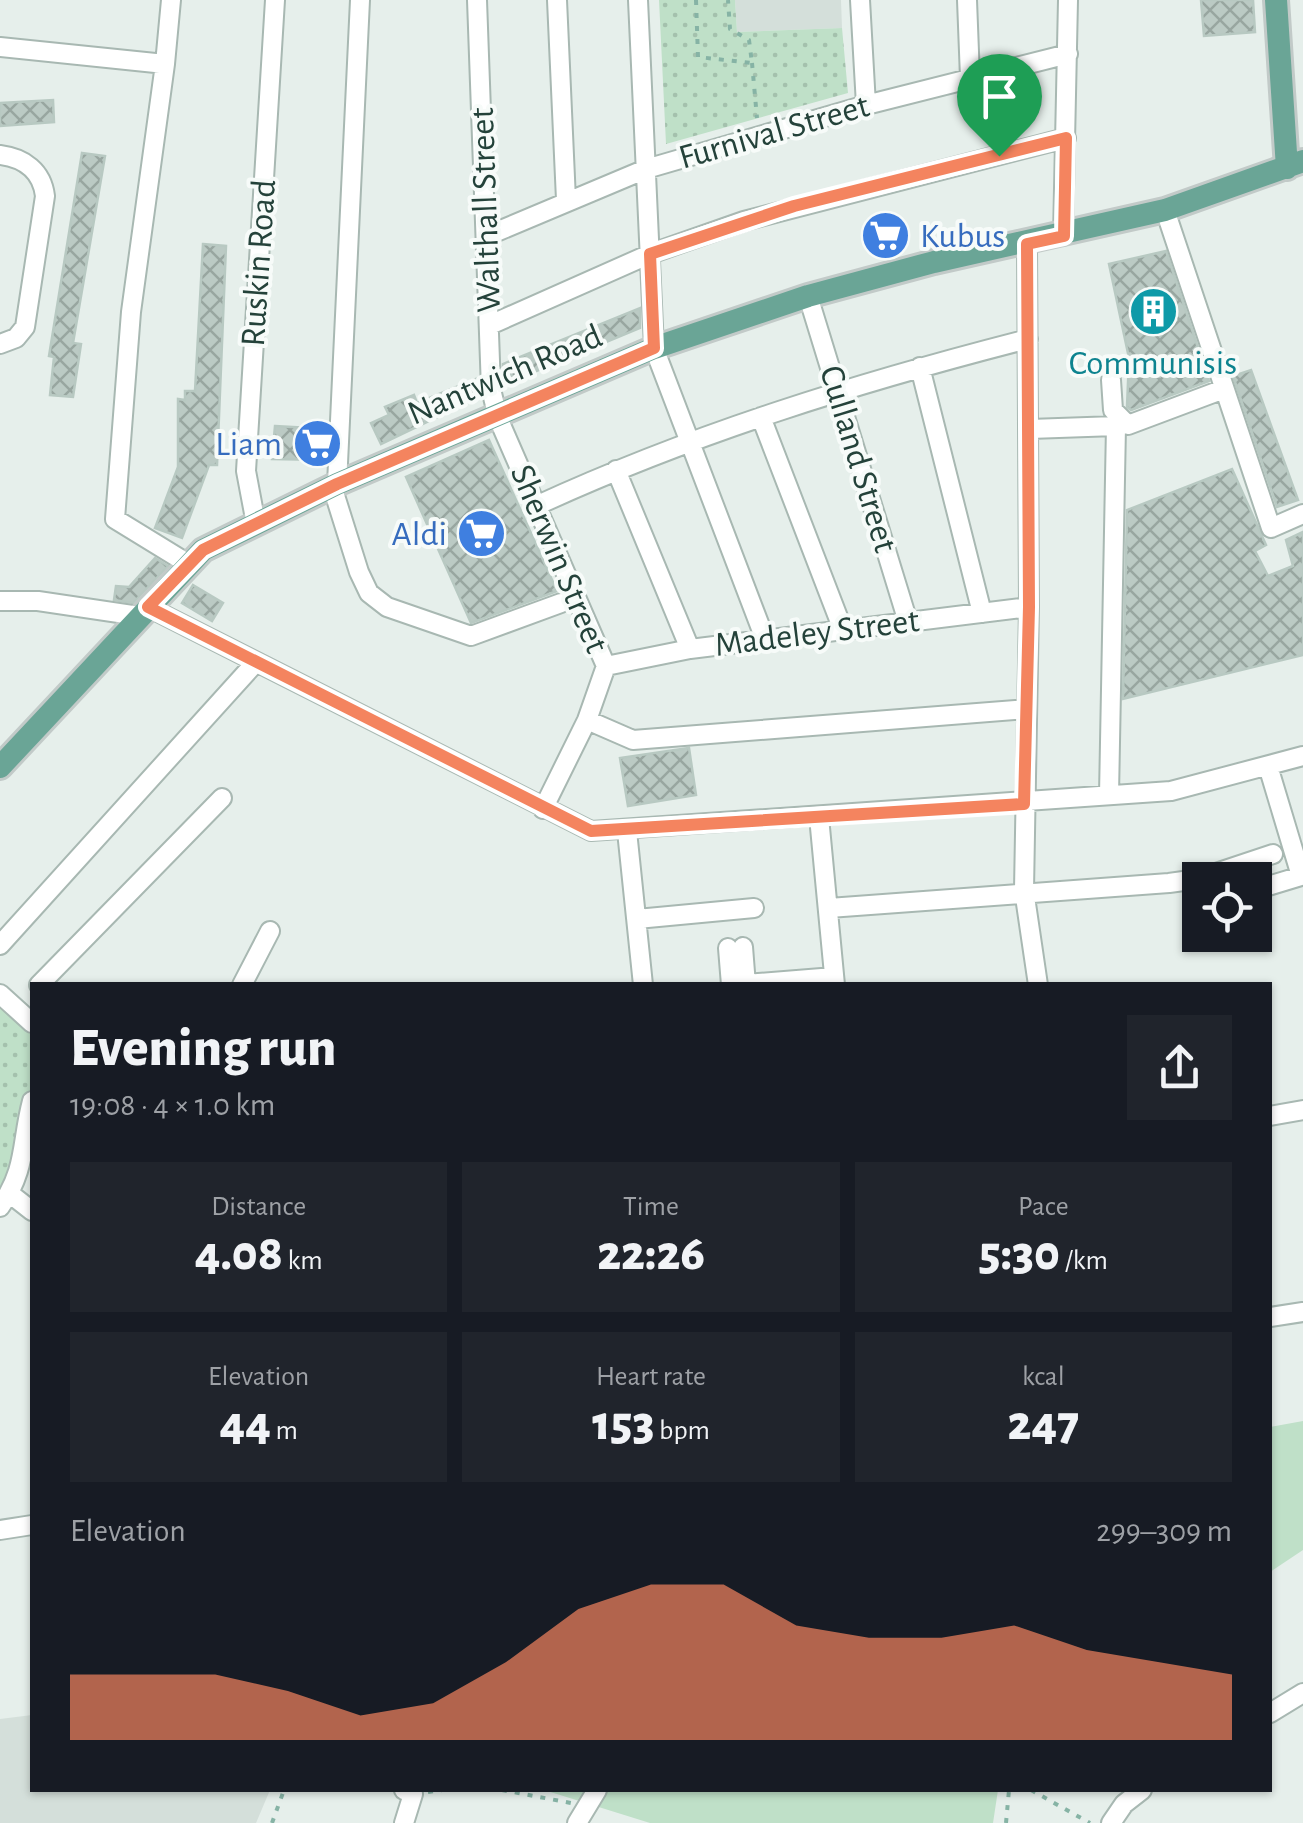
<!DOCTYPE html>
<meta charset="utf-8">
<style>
body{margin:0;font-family:"Alegreya Sans",sans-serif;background:#20242c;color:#f1f3f6;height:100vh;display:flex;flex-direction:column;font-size:38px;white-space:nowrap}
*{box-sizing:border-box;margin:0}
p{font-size:32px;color:#9ea1a6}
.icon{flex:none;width:55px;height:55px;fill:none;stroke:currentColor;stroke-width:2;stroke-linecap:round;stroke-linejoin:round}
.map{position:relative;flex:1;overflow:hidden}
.panel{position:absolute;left:30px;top:982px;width:1242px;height:810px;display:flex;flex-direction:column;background:#171b24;border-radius:0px;box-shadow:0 2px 8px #0004}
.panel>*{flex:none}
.tools{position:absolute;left:1182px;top:862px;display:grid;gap:20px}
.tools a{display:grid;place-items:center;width:90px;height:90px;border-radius:0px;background:#171b24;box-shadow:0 2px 8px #0004;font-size:50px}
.pin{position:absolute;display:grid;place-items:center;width:85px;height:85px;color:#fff;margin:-102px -42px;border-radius:50% 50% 50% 0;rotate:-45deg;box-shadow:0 0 10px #0007}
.pin .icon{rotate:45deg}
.round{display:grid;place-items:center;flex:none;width:105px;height:105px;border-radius:0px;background:#20242c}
.head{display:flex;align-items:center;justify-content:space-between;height:170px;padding:0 40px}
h1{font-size:55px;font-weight:800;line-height:75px}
.stats{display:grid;grid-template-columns:repeat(3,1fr);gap:15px;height:170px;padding:10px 40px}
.stats div{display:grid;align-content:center;border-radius:0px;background:#20242c;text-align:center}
.stats b{font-size:50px;font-weight:800}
.stats small{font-size:28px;font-weight:400}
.stats p{font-size:28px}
.chart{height:280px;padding:20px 40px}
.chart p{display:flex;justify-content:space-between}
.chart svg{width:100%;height:180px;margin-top:10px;fill:#f4845f;opacity:.7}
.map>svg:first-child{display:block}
.built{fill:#d4dfda}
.green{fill:#bfe0c8}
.park{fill:url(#park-dots)}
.building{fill:url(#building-cross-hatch);stroke:#b8c9c2;stroke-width:2.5}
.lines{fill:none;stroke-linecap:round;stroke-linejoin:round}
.minor-casing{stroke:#a8b8b2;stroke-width:22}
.major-casing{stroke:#c2cac8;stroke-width:28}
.path{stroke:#86b3a5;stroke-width:4;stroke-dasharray:5 8;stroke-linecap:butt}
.minor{stroke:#fff;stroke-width:18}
.major{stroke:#6aa596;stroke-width:22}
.route-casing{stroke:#fff;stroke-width:20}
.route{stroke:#f4845f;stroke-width:12}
.labels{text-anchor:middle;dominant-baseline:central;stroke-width:8;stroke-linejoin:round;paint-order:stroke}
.street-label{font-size:35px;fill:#24423a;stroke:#f7fbf9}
.shop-label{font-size:35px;fill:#366cbe;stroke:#f7fbf9;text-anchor:end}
.culture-label{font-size:35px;fill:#0d838f;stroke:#f7fbf9}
</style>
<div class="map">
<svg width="1303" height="1823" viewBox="0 0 1303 1823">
<defs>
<pattern id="park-dots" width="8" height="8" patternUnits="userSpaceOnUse" patternTransform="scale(2.5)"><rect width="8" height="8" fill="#bfe0c8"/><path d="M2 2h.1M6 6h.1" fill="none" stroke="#a4c1ad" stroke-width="1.8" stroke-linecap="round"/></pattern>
<pattern id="building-cross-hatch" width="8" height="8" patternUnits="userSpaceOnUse" patternTransform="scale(2.5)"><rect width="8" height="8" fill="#bbcac4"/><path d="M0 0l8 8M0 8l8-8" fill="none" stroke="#98a6a0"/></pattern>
</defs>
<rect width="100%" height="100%" fill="#e6efeb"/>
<!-- built -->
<path class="built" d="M735,0H841L842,28L737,32Z
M32,1715V1790H270L256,1823H0V1719Z"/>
<!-- green -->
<path class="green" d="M1303,1421V1550L1270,1572V1427Z
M544,1790H998L993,1823H650Z"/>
<!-- park -->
<path class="park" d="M659,0H735L737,32L842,28L848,93L666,144Z
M0,994L32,1021V1101L0,1204Z"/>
<!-- building -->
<path class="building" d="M1201,0H1253L1255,32L1204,36Z
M53,100L54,122L0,126V103Z
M82,153L105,156L73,343L81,344L73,397L50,395L54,357L49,356Z
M203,244L226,246L217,465H209L182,538L155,528L178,467V399L185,400V391H195Z
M1166,251L1209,381L1131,410L1127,407L1129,358L1109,264Z
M640,308V328L503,385V364Z
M1251,370L1298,500L1277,507L1233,376Z
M478,378L479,397L381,444L371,423L389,415L385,407L414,395L417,403Z
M275,426L327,429L326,460L272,459Z
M489,440L557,591L471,623L406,477Z
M1232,469L1266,545L1255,551L1268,576L1293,566L1286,540L1303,532V655L1123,699L1127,510Z
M155,558L168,566L133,603L114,600L116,586L129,587Z
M193,585L223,603L212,621L182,603Z
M689,748L696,795L628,806L620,758Z"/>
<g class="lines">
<defs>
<path id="minor" d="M477,0L491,389L498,418L606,666L587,720L543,809
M557,0L566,200
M638,0L654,348L765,639
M860,0L866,105
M967,0L970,78
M0,47L165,64L131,312L115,519L190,565
M165,64L171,0
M0,155C24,158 42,171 45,196L25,327L16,338L0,344
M1165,210L1271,528L1303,514
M489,235L646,169L866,105L1068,54
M1063,236L1068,0
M1027,244L1029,607L1024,890L1038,985
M808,296L908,622
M490,325L650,254L744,221L1066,138
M920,367L982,613
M1111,380L1113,410L1128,425L1224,389
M761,417L843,630
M1030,429L1116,426L1109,795
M616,470L690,649
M337,484L360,0
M332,486L359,572L369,593L387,607L471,636L561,603
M538,505C695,433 860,382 1028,339
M256,524L246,471L275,0
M0,601H38L139,616
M148,607L591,831L1171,791L1303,756
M606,666L690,649L1029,607
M587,720L633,740L1027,709
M819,817L835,985
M627,831L643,985
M1255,890L1301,876L1268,766
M829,908L1169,883L1198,879L1273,854
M637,919L754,908
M0,945L256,662
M743,947L746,985
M728,948L731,985
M746,984L834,977
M39,985L222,798
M242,985L270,931
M0,994L32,1023
M1270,1116L1303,1110
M9,1193L32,1211
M0,1207C27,1169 21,1142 32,1101
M1270,1317L1303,1312
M0,1530L32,1525
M1270,1713L1303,1693
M404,1790L413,1794L404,1823
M577,1823L597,1790
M1111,1823L1124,1804L1142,1790"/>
<path id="major" d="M1276,0L1287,168
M0,767L203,550L337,484L654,348L808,296L934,262L1165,210L1303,161"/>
</defs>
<!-- minor casing -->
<use href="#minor" class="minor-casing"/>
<!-- major casing -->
<use href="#major" class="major-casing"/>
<!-- path -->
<path class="path" d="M696,0L698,57L752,63L749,40L730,29L728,0
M752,63L757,118
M502,1790L571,1803
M1031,1790L1090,1823
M428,1792L442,1790
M272,1823L284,1790
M1006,1823L1009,1790"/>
<!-- minor -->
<use href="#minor" class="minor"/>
<!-- major -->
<use href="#major" class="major"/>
</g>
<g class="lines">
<defs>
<path id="route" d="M1066,138L1064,236L1027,244L1029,607L1024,804L591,831L148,607L203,550L337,484L654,348L650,254L794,206Z"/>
</defs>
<!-- route casing -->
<use href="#route" class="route-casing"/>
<!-- route -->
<use href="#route" class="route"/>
</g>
<!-- icons -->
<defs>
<symbol id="supermarket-disc" viewBox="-11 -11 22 22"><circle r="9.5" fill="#3f7fe0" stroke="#f7fbf9"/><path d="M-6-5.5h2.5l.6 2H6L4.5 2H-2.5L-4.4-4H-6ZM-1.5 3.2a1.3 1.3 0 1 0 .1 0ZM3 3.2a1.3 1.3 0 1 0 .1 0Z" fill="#fff"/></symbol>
<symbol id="building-disc" viewBox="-11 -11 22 22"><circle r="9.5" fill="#0f9aa8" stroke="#f7fbf9"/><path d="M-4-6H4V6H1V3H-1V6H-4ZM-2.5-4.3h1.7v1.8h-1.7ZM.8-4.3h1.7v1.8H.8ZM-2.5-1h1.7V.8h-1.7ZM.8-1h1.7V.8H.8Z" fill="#fff"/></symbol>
</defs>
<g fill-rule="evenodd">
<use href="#supermarket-disc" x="858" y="208" width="55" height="55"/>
<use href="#building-disc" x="1126" y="284" width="55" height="55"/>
<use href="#supermarket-disc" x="290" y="416" width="55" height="55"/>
<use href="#supermarket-disc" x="454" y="506" width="55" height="55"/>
</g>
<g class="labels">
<!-- street labels -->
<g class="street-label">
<text transform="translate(774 132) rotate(-16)">Furnival Street</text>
<text transform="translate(486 210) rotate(-92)">Walthall Street</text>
<text transform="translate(259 263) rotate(-86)">Ruskin Road</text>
<text transform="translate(505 375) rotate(-23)">Nantwich Road</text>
<text transform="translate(858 459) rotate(73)">Culland Street</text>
<text transform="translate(559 559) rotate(67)">Sherwin Street</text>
<text transform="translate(817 633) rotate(-7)">Madeley Street</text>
</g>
<!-- shop labels -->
<g class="shop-label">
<text x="920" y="236" text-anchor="start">Kubus</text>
<text x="282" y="444">Liam</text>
<text x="447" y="534">Aldi</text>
</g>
<!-- culture labels -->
<g class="culture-label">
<text x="1153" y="363">Communisis</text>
</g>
</g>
</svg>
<div class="tools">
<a><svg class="icon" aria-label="locate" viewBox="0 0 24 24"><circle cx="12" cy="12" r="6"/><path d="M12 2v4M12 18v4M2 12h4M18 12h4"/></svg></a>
</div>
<div class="pin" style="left:999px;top:156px;background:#1e9e55"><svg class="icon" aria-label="arrive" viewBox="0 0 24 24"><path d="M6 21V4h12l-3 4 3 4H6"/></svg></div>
<section class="panel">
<div class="head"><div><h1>Evening run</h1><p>19:08 · 4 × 1.0 km</p></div><a class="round"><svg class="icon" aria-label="share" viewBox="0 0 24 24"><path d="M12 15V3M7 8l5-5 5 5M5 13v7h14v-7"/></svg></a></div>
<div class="stats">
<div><p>Distance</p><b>4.08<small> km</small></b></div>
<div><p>Time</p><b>22:26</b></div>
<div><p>Pace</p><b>5:30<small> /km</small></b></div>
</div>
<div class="stats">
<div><p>Elevation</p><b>44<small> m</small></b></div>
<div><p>Heart rate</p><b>153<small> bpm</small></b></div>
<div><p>kcal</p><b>247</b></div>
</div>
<div class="chart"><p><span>Elevation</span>299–309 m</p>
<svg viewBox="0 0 160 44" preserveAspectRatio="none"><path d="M0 44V28L10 28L20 28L30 32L40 38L50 35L60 25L70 12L80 6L90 6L100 16L110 19L120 19L130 16L140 22L150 25L160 28V44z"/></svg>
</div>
</section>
</div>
